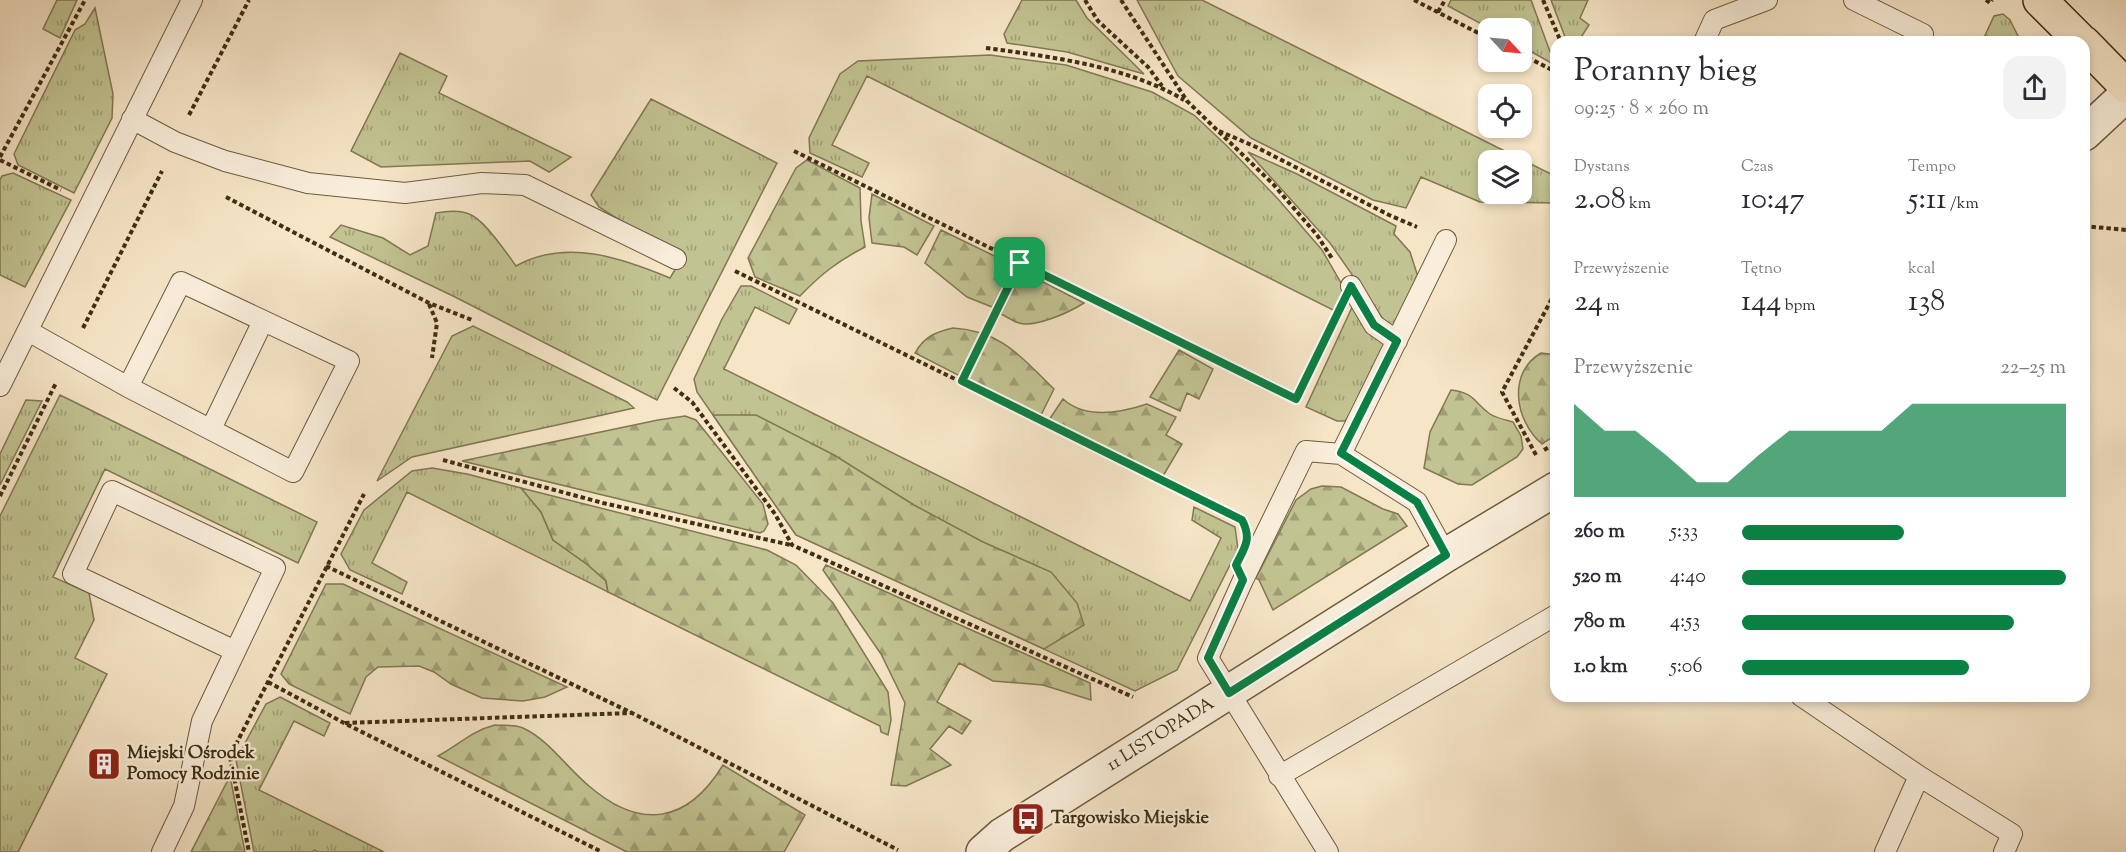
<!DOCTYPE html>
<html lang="pl">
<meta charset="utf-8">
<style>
body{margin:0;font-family:"Sorts Mill Goudy",serif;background:#f2f2f3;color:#2b2b33;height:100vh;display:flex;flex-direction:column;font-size:22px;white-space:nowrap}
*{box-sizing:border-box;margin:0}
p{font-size:20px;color:#7c7c81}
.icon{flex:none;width:33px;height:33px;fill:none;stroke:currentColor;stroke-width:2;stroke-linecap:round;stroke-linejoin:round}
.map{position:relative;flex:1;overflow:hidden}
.panel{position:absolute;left:1550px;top:36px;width:540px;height:666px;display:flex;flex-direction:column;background:#fff;border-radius:18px;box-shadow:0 3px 9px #0003}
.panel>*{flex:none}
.needle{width:39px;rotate:116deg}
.fabs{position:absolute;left:1478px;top:18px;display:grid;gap:12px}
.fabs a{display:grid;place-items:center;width:54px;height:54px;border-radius:12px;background:#fff;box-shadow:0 3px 9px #0003;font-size:30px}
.pin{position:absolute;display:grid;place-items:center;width:51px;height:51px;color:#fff;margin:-26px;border-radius:12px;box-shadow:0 3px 9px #0006}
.round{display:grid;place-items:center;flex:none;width:63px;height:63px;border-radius:18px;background:#f2f2f3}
.overview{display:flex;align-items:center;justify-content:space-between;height:102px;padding:0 24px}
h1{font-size:33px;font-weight:600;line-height:45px}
.stats{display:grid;grid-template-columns:repeat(3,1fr);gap:9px;height:102px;padding:6px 24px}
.stats div{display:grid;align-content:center}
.stats b{font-size:30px;font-weight:600}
.stats small{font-size:16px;font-weight:400}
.stats p{font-size:16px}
.chart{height:168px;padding:12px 24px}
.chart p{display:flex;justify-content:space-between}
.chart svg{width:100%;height:108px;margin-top:6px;fill:#0b8043;opacity:.7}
ul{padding:0 24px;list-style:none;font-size:20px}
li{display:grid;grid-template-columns:96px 72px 1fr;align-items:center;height:45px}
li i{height:15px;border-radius:8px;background:#0b8043}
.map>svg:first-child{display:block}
.grass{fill:url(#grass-tufts);stroke:#817852;stroke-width:1.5;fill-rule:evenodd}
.forest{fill:url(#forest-firs);stroke:#817852;stroke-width:1.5}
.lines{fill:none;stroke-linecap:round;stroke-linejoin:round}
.service-casing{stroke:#6e5b3f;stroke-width:22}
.tertiary-casing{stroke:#6e5b3f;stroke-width:36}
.primary-casing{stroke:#402d12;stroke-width:36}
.path{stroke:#402d12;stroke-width:4;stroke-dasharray:4.5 3;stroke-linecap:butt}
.service{stroke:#f9eedb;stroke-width:20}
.tertiary{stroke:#f9eedb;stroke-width:33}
.primary{stroke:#f6e5c7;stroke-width:33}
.route-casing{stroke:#fff;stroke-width:12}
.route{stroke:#0b8043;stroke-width:8}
.labels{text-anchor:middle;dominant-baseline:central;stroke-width:4.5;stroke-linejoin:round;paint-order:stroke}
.street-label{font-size:18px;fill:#402d12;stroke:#f9eedb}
.poi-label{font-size:18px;font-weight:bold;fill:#402d12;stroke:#f9eedb;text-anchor:start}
</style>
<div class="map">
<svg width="2126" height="852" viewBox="0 0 2126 852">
<defs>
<pattern id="grass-tufts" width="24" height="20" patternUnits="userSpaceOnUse" patternTransform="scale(1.5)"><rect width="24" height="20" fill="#c2c392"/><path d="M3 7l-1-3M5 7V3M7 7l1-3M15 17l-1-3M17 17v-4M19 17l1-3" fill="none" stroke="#9f9f76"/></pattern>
<pattern id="forest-firs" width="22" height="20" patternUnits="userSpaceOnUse" patternTransform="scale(1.5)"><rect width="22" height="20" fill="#c2c392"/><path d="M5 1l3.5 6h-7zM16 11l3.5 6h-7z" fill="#9f9f76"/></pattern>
</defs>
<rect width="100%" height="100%" fill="#f6e5c7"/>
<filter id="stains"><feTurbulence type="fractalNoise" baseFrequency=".00333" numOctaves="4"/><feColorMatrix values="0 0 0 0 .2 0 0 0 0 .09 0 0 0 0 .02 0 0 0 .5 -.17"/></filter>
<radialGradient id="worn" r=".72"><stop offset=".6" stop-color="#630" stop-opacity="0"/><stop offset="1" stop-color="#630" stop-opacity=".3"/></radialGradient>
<!-- grass -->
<path class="grass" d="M57,0H77L60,38L43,29Z
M1022,0H1076L1087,18L1144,74L1067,52L1007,43L1004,34Z
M1137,0H1202L1555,176V203L1480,202L1421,177L1406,208L1373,200L1251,138L1178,76ZM1488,160H1521V194H1488Z
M1451,0H1531L1555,65L1521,46V28H1489L1448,6Z
M1551,0H1588L1580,18L1589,25L1578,42H1567Z
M95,8L113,94L112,118L74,193L18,165L14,154L75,30L85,24Z
M2003,14L2010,20L2021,42H1982L1994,16Z
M400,53L447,76L439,93L571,157L549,172L530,161L381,167L351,151Z
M990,55L1066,65L1152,92L1194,115L1228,147L1278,199L1322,250L1344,288L1335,311L867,76L832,145L869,163L862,177L810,153L809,138L840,74L858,61Z
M651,99L777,163L657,400L453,296L330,237L341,225L383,238L410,255L428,246L436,213C447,211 462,209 473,216C487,224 506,252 516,266C566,238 622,258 670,278L684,255L638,232L599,207L591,195Z
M1248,152L1297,174L1396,226L1394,234L1410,252L1418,277L1392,332L1330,243Z
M13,173L71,200L25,287L0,275V180L2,176Z
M741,286H751L797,309L789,324L755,307L724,369L1190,601L1221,538L1192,520L1194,507L1235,527L1238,549L1177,670L1135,691L796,535L697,392L694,379L722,319Z
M1354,303L1388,340L1358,404L1345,421H1337L1306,407Z
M473,326L627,402L634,408L412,457L377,481L452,336Z
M60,395L317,522L298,563L105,469L53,577L89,593L94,620L75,658L107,674L18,852H0V516Z
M26,400L42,401L0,485V454Z
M432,468L467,474L521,488L541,512L553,540L588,565L606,581L608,592L407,492L372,563L407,582L402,594L350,570L341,554L364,510L412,471Z
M280,697L330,723L324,736L294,721L259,790L384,852H318L314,850L313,852H254L236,760L266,704Z"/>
<!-- forest -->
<path class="forest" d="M807,160L860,188L861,221L865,247C838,261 821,274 800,296L755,277L748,258L796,168Z
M872,194L934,226L917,255L904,247L872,243L869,218Z
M941,230L1013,265L992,307L967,297L925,263Z
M1022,271L1084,303C1070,312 1035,328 1019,323C1013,321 1007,317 1001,314Z
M953,328C1002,331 1021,357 1054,389L1040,417L915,353C924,337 935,332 953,328Z
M1179,350L1213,369L1199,399L1187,393L1180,411L1150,397Z
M1541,353L1556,355L1555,435L1542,444C1515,421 1507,373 1541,353Z
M1451,390C1476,393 1474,403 1490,414C1496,418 1506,420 1513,422L1521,436L1523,449L1517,457L1472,485L1458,484L1424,468L1430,432Z
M1063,399C1085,419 1120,413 1147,404L1176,417L1166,435L1182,444L1163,476L1049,420Z
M713,415H756L834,455L914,505L983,542L1051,572L1077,603L1084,625L1044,649L796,535Z
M685,416L696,420L763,504L768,524L764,531L760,533L462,461L658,420Z
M1322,486L1341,487L1383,509L1398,514L1407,526L1273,610L1259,580L1256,578L1296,500L1311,489Z
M521,488L767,550L796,565L833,603L888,692L891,720L888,735L881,732L880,726L608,592L606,581L588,565L553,540L541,512Z
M826,565L1090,683L1091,700L1043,685L993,681L959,663L937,702L971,721L962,734L949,726L930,749L951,765L906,786L891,785L905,703L881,654L823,570Z
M326,584H343L567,687L545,697L523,701L482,698L451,684L434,672L419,666L378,667L366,677L350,714L289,684L281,674Z
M495,725C504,726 516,724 523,728C549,740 567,768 589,786C640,830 687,824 723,765L805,815L784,852H627L438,756C459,745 471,731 495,725Z
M230,776L245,852H191Z"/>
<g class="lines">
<defs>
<path id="service" d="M1854,0L1923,34
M1704,42L1714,20L1767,0
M132,119L175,142L225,161L308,183L405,193L482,183L525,185L676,259
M1351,286L1374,325L1397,341
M28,331L128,387L293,472L349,361L181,282L128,387
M0,386L192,0
M211,429L263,321
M1446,555L1417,502L1341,454L1446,240
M1801,696L1919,776L1885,852
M1279,776L1556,615
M1919,776L2012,834L2004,852
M162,852L184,806L202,721L275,568L112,491L73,574L235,651
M1328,852L1208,658L1243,580L1306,451L1341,454"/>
<path id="tertiary" d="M2084,134L2126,95
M983,852L1002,835L1446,555L1556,489"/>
<path id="primary" d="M2040,0L2082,42
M2084,43L2126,86"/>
</defs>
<!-- service casing -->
<use href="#service" class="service-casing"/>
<!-- tertiary casing -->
<use href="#tertiary" class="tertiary-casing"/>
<!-- primary casing -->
<use href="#primary" class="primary-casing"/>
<!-- path -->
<path class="path" d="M1085,0L1098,21L1148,67L1162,86
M1121,0L1187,101L1273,184L1317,235L1333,260
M1414,0L1488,38
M1543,0L1561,42
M1986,0L1990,3L1992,0
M1438,12L1445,0
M986,48C1052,57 1127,66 1184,100
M1521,54L1556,72
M189,115L249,0
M1219,131L1256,147L1389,215L1417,227
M794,151L1296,399L1335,321
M0,157L85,0
M0,160L61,190
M226,197L429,303L472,320
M2084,226L2126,230
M735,271L1238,518
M429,304L437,323L432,358
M83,328L162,171
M962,380L1020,263
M674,388L692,402L775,514L792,545L1133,697
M1544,450L1556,443
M1536,455L1502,392L1556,291
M443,460L603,503L791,545
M0,496L56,383
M326,566L632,713L898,850
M268,682L344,723L602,852
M345,723L631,713
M230,757L249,852
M229,758L364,494"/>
<!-- service -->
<use href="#service" class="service"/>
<!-- tertiary -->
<use href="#tertiary" class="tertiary"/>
<!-- primary -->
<use href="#primary" class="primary"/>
</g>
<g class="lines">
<defs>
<path id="route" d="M1020,263L1296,399L1351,286L1374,325L1397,341L1341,453L1417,502L1446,555L1229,693L1208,658L1243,580L1236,565C1245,547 1252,539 1242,520L962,381Z"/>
</defs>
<!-- route casing -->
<use href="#route" class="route-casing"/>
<!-- route -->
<use href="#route" class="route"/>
</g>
<!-- icons -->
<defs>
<symbol id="building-square" viewBox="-11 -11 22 22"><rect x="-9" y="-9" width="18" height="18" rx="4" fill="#8f2418" stroke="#f9eedb"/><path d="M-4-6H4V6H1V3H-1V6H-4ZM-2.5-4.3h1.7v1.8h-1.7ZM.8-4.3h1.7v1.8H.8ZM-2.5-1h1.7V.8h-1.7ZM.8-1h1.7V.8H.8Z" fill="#fff"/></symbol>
<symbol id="bus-square" viewBox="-11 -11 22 22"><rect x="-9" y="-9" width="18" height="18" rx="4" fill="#8f2418" stroke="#f9eedb"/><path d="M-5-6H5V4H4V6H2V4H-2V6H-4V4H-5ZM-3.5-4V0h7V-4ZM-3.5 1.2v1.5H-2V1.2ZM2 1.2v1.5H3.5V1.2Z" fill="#fff"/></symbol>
</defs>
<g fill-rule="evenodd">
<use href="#building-square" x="85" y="745" width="38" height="38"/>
<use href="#bus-square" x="1009" y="800" width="38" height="38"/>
</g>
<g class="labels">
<!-- street labels -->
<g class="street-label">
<text transform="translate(1161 735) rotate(-32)">11 LISTOPADA</text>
</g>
<!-- poi labels -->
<g class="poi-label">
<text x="127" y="754">Miejski Ośrodek<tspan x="127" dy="21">Pomocy Rodzinie</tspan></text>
<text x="1051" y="819">Targowisko Miejskie</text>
</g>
</g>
<rect width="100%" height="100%" filter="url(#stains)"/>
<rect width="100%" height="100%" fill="url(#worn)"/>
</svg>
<div class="fabs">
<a><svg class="needle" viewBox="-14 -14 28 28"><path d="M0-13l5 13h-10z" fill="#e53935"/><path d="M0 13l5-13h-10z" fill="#7c7c81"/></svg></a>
<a><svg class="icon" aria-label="locate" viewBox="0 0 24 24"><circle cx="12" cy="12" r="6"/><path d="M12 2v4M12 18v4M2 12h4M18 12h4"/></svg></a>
<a><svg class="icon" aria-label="layers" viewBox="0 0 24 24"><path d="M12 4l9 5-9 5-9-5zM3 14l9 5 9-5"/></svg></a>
</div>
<div class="pin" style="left:1020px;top:263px;background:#1e9e55"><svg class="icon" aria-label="arrive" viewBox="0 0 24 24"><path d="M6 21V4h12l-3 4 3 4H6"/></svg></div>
<section class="panel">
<div class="overview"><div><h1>Poranny bieg</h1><p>09:25 · 8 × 260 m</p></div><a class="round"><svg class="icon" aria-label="share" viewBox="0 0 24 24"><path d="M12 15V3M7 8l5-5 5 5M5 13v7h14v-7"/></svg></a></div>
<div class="stats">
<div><p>Dystans</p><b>2.08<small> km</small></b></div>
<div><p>Czas</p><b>10:47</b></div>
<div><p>Tempo</p><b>5:11<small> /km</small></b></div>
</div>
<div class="stats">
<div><p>Przewyższenie</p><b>24<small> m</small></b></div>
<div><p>Tętno</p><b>144<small> bpm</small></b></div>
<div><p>kcal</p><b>138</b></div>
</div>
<div class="chart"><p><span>Przewyższenie</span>22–25 m</p>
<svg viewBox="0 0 160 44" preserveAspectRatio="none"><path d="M0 44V6L10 17L20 17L30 27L40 38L50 38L60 27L70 17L80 17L90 17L100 17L110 6L120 6L130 6L140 6L150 6L160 6V44z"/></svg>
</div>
<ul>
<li><b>260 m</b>5:33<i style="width:50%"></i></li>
<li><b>520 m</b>4:40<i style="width:100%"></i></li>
<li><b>780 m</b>4:53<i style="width:84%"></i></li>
<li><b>1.0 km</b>5:06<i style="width:70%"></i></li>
</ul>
</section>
</div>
